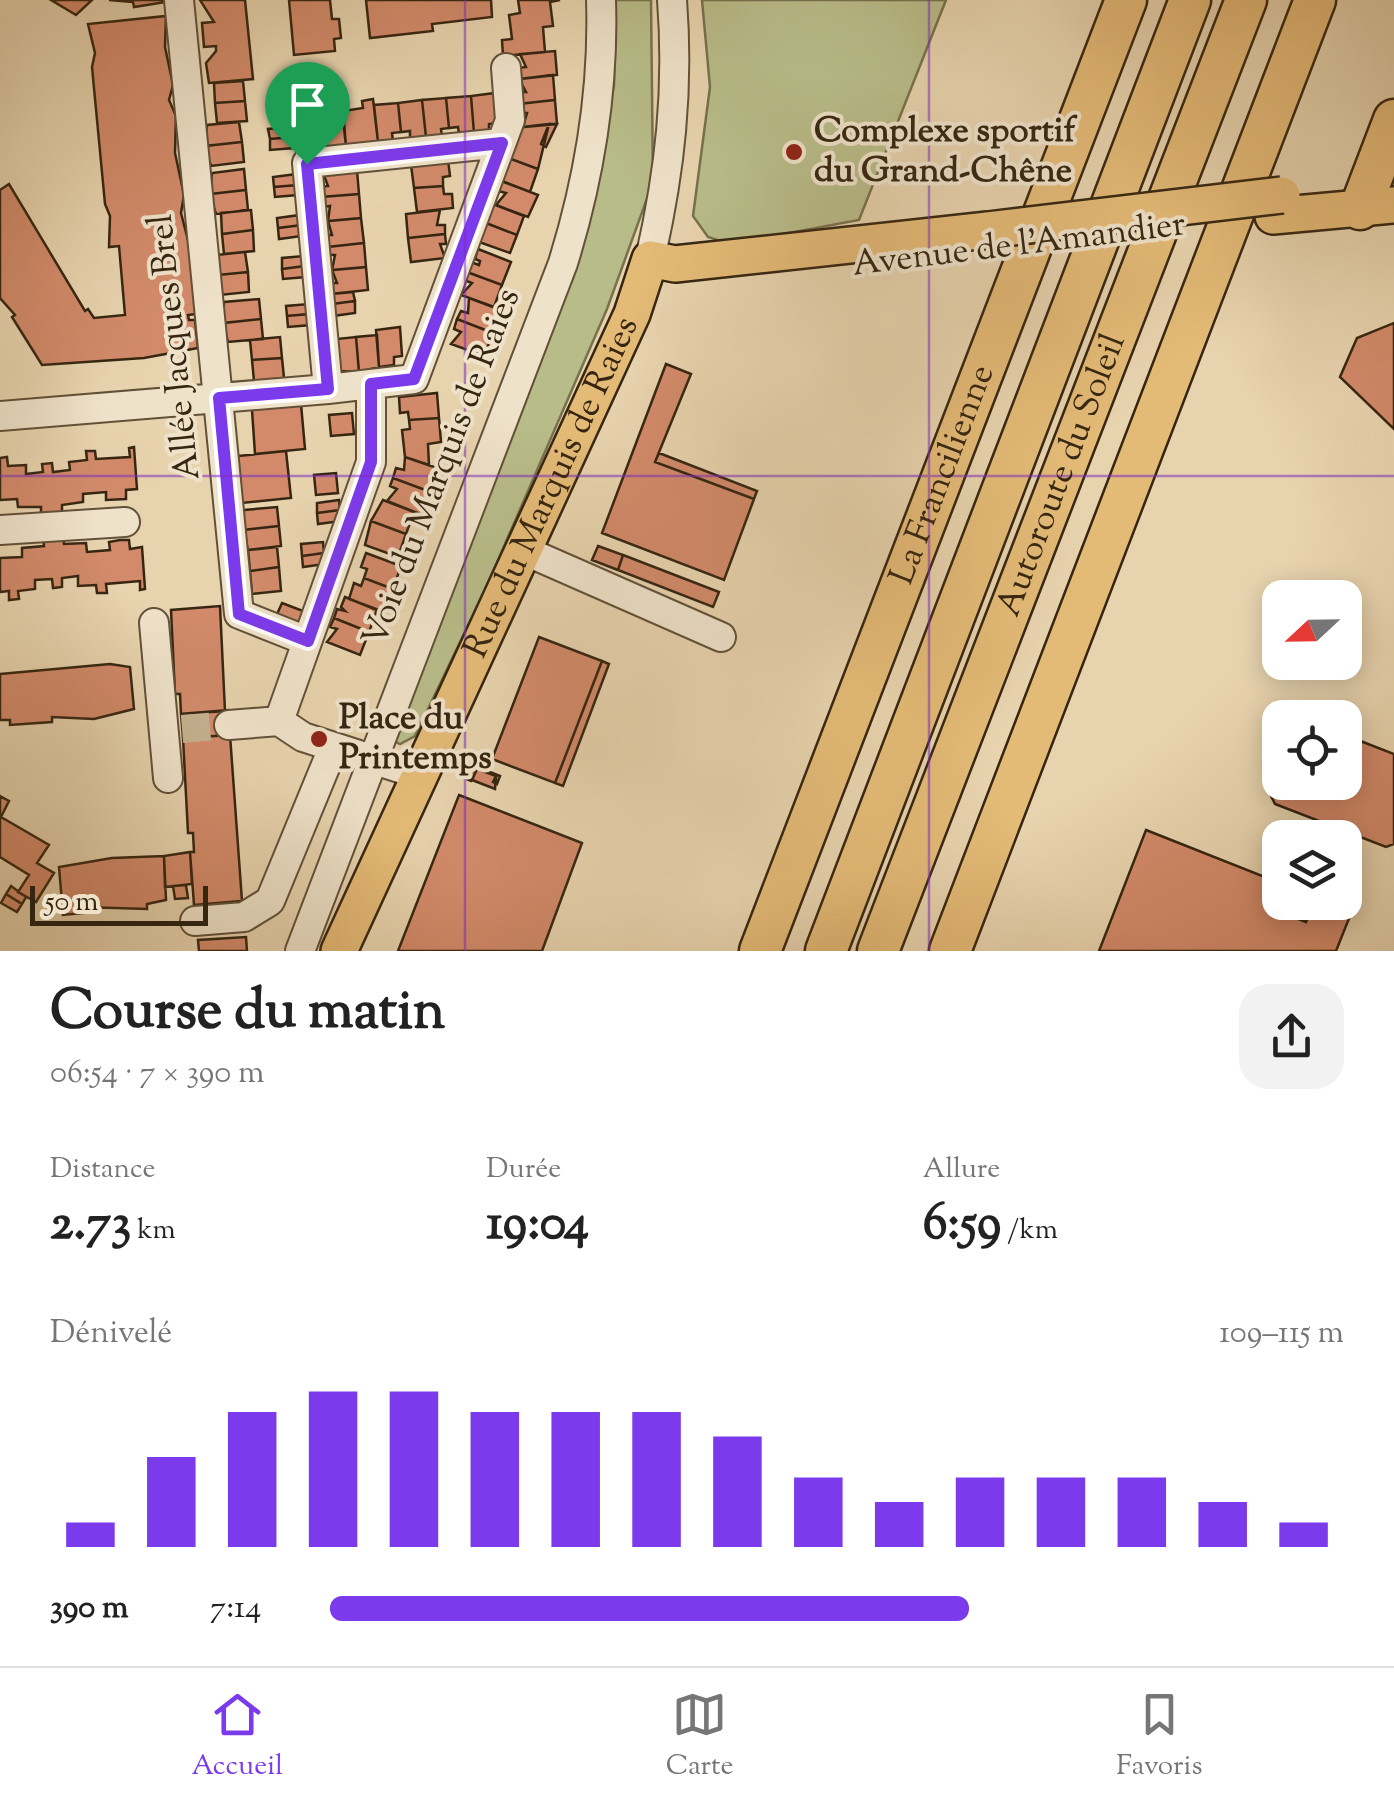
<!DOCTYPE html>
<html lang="fr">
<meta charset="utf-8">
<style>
body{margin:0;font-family:"Sorts Mill Goudy",serif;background:#f2f2f2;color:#222;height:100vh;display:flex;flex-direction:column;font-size:38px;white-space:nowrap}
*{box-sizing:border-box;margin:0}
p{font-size:32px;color:#767676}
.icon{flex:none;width:55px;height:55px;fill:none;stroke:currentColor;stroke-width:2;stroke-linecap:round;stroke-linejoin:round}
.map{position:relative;height:951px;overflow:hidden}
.side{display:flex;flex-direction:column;background:#fff;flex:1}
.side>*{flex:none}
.needle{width:65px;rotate:248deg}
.tools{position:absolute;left:1262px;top:580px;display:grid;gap:20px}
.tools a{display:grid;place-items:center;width:100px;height:100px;border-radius:20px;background:#fff;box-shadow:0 5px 25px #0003;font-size:50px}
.scale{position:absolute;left:30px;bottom:25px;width:178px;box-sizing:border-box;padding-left:10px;border:5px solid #362611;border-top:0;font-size:28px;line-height:35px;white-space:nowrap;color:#362611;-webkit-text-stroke:8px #efe2ca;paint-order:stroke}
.pin{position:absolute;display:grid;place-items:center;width:85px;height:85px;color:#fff;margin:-102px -42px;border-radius:50% 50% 50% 0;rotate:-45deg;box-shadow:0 0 10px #0007}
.pin .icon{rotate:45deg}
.round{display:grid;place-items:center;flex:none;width:105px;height:105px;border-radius:30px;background:#f2f2f2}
.head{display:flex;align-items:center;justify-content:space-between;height:170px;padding:0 50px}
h1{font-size:55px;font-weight:700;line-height:75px}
.stats{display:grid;grid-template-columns:repeat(3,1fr);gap:15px;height:170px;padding:10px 50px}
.stats div{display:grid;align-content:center}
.stats b{font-size:50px;font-weight:700}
.stats small{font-size:28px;font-weight:400}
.stats p{font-size:28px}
.chart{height:280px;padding:20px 50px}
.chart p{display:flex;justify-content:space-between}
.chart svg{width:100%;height:180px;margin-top:10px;stroke:#7c3aed;stroke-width:6}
ul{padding:0 50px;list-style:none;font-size:32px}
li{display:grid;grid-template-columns:160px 120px 1fr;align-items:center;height:75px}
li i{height:25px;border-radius:12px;background:#7c3aed}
.menu{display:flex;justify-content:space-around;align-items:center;height:140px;border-top:2px solid #e0e0e0;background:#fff;font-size:28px;color:#767676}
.menu a{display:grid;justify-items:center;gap:5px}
.menu .selected{color:#7c3aed}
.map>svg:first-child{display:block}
.green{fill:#b8bc89;stroke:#77714d;stroke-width:2.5}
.building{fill:#d28a6a;stroke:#362611;stroke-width:2.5}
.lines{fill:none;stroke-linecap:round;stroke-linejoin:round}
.minor-tunnel{stroke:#c4b08f;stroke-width:28;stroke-dasharray:28 14;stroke-linecap:butt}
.minor-casing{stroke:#625138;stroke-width:32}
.major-casing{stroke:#362611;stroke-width:40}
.highway-casing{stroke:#362611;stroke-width:45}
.minor{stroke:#efe2ca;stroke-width:28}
.major{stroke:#e4ba77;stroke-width:35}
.highway{stroke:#e4ba77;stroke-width:40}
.major-bridge-casing{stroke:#362611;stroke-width:40;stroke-linecap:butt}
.major-bridge{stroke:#e4ba77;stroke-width:35}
.route-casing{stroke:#fff;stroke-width:20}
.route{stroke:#7c3aed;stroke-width:12}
.grid{fill:none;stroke:#7b2cbf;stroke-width:2.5;stroke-opacity:0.55}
.poi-dot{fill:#8f2418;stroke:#efe2ca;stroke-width:4}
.labels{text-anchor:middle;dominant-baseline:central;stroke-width:8;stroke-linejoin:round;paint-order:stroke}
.poi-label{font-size:35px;font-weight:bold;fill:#362611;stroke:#efe2ca;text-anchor:start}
.street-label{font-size:35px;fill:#362611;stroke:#efe2ca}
</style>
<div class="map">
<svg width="1394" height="951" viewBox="0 0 1394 951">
<rect width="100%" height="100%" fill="#e7d3ae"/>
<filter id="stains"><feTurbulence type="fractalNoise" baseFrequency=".002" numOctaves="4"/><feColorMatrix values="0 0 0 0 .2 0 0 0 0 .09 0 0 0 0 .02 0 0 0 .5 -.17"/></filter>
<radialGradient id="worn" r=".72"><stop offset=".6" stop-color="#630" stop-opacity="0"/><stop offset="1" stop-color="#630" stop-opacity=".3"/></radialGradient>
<!-- green -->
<path class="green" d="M615,0H651L653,182L607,309L485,590L415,736L400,744L394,741L580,254L614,85Z
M702,0H946L859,220L730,244L708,237L693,216L710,87Z"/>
<!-- building -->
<path class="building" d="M51,0H92L76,15Z
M109,0H166V2L134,7L133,2Z
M200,0H245L253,79L209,83L206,63L216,51V46L204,47L202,23L214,22Z
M289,0H330L332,19H339L341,38L334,39L335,51L294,55Z
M366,0H491L492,17L432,24L433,31L370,38Z
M518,0H560L550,2L553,26L543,27L545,52L503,56L502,40L512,39L509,15L520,13Z
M166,16L165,47L173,85L169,100L176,116L175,153L184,195L181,213L188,240L196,239L204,313L188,315L189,320H195L198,348L144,358L42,365L12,317L15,315L0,298V190L9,184L85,311L88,309L94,318L125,315L119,246L109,247L110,216L105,204L92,67L95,53L88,24Z
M555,51L557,75L519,79L518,68L526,67L520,54Z
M297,75H307L310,97L300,98Z
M297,75L300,98L289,99L287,77Z
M553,75L555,100L518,104L517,92H526L519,79Z
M243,81L245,101L215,103L214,83Z
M495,93L498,123L489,124V131L474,133L471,96Z
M471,96L474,133L459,134L458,127L449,128L446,98Z
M446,98L449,128L441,129L442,136L426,137L422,100Z
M373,99L378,142L346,146L343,111L363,108L362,101Z
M341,100L346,146L326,147L324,131L313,132L311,109L321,108V102Z
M422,100L426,137L410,138V131L401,132L398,103Z
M555,100L557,124L523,127L527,113H519L518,104Z
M245,101L247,121L217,123L215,103Z
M398,103L401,132L392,133L393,141L378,142L374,105Z
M239,122L242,142L205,146L207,125Z
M549,124L538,169L503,156L507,147L514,150L516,145L512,144L523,127Z
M549,124H557L546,147L541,144Z
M292,127L293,137L270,139L268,129Z
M293,137L294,148L270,150V139Z
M242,142L244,162L211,166L205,146Z
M503,156L538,169L530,192L498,180L507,168L500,164Z
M448,160L450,176L443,177V186L414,188L411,165Z
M244,169L246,190L210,194L212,173Z
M357,170L359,194L321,197L320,187L328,186L323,173Z
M297,174L298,185L274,187L273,177Z
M502,181L538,195L528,217L496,205L506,193L498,191Z
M298,185V195L275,197L274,187Z
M443,186L444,194H452L453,208L417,212L414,188Z
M246,190L248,210L216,214L210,194Z
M359,194L361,218L328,221L330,206L322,207L321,197Z
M493,204L524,216L517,235L486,223Z
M251,210L253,230L222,234L221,213Z
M440,210L437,225H445V234L408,238L406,214Z
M300,215L302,225L278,228L277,218Z
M361,218L364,243L327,247L326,235H332L328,221Z
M486,223L517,235L510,253L479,242Z
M302,225V236L279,239L278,228Z
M253,230L254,251L224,254L222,234Z
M445,234L446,244H440L445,258L411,262L408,238Z
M364,243L366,267L332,270L335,255H328L327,247Z
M478,249L511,262L502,285L467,272L471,262L479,265L480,261L475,259Z
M245,252L248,272L218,275L216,255Z
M304,256L305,266L282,269V258Z
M305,266L306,277L283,279L282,269Z
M366,267L368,290L331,294L330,283H337L332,270Z
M248,272L249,292L220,295L218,275Z
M467,272L502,285L494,307L461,295L472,283L464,280Z
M353,292L355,301L332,304L331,294Z
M469,298L501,310L493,333L457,319L461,311L468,313Z
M259,299L261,319L223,323L224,302Z
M355,301V313L333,316L332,304Z
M309,304V314L287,316L286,306Z
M309,314L311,325L288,327L287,316Z
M261,319L263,339L228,342L223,323Z
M457,319L493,333L484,356L451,344L461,332L454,329Z
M1394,323V429L1340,377L1357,338Z
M400,327L402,356L394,357V365L379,367L376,330Z
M377,335L379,367L359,372L356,337Z
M280,337L282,358L252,360L250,340Z
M356,337L359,372L339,371L336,339Z
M282,358L284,378L254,381L252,360Z
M666,364L691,374L655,462L754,499L724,580L602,533Z
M437,393L439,418L409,420L408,412L400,413L399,397Z
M301,404L305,449L255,454L252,410Z
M352,413L354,434L331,436L329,415Z
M439,418L441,442L428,444L429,465L405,457L402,430L410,429L409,420Z
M134,447L137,489L126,490V499L106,500V492L83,494V502L62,505V513L41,515V507H18L17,499L0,500V458L7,457L8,466L26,465V474L43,472L42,464L52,463L53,472L70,470L69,462L87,460L86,451H95L96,459L130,457L129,448Z
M286,451L291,498L242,503L238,456Z
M659,453L757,491L754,499L655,462Z
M405,457L437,468L428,491L393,478L396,468L404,470Z
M336,473L338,493L316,495L314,475Z
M393,478L428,491L420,514L387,501L397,489L390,486Z
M339,500L340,510L317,513V503Z
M383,500L414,512L406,534L371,521Z
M277,507L279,526L243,530L244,510Z
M340,510L341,521L318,524L317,513Z
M371,521L406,534L398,557L365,545Z
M279,526L281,546L248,550L243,530Z
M63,536L64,544L86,543L87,552L110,550L109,542L120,540H129L130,549L142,547L145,589L140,590V581L106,584L107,593H97L96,585L78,586V576L62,578V587L53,588L52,579L35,580V589L18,591L19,599L9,600V591L0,592V558L22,557V548L44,546L43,537Z
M323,542L324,553L302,556L301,544Z
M598,546L623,555L618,570L592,560Z
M277,547L279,567L250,571L248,550Z
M324,553L325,564L303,567L302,556Z
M366,553L401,566L393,589L364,578L367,569L361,567Z
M623,555L719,592L713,607L618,570Z
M279,567L281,591L252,594L250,571Z
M364,578L393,589L384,612L349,599L354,583L361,586Z
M345,597L377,610L369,632L334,618L337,609L345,611L341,607Z
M282,603L303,611L296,630L274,621Z
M220,606L225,711L181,714L180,694H175L171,610Z
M334,618L369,632L360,655L327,642L337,629L330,627Z
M539,637L602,661L555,783L492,759Z
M602,661L609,664L563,786L555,783Z
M110,664L130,667L134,709L94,719L52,717V722L10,725V720H0V674Z
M228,710L230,735L183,738L181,714Z
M230,735L242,901L194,905L190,852H194L193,833H188L183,738Z
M1345,735L1394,754V844L1386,847L1275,804L1268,790L1280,760V782H1345Z
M470,764L500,776L497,784L493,782L496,776L477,769L471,781L464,778Z
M477,769L496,776L495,789L472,780Z
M459,795L582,843L542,951H398Z
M0,796L9,801L1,817L49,845L37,863L54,873L36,902L18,892L29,875L0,857Z
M1146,830L1280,883V902H1289L1284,913L1306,922L1312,907L1300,902H1345V896L1356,901L1336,951H1099Z
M190,852L192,884L165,887L164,856Z
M164,856L166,900L147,904V909L83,907L84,913L63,915L59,867L112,858Z
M186,885L188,898L175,899L173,886Z
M11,886L26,897L22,904L6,894Z
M6,894L22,904L17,912L1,903Z
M246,937L247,951H199L198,940Z"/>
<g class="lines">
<!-- minor-tunnel -->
<path class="minor-tunnel" d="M182,729L229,725"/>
<defs>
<path id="minor" d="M179,0L239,614L307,641
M501,143L307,163L328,389L414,379L510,120L506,68
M650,259C670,171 679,90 672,0
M0,416L328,389
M0,530L125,522
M523,550L721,637
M154,623L168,778
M279,721L371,462V384
M279,721L303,737L418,774
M229,725L279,721
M195,921L244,917L270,901L333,748
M300,951L563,263C590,176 604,91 601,0"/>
<g id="major">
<path d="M1273,216L1394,205"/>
<path id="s1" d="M339,951L632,314L650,259L675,264L988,230"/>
</g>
<g id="highway">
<path d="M1360,209L1394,120"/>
<path id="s2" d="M760,951L1126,0"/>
<path d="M826,951L1190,0"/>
<path id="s3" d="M878,951L1246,0"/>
<path d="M950,951L1315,0"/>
</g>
</defs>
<!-- minor casing -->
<use href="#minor" class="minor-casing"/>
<!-- major casing -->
<use href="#major" class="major-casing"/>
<!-- highway casing -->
<use href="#highway" class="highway-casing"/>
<!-- minor -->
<use href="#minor" class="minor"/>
<!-- major -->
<use href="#major" class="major"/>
<!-- highway -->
<use href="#highway" class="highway"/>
<defs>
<path id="major-bridge" d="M988,230L1282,195"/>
</defs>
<!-- major-bridge casing -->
<use href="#major-bridge" class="major-bridge-casing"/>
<!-- major-bridge -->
<use href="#major-bridge" class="major-bridge"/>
</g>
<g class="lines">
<defs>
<path id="route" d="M502,143L414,379L371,384V462L308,641L239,614L219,398L328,389L307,164Z"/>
</defs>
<!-- route casing -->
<use href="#route" class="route-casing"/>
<!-- route -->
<use href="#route" class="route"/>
</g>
<!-- grid -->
<path class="grid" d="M465,0V951M929,0V951M0,476H1394"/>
<!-- markers -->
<g class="poi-dot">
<circle cx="794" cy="152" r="10"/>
<circle cx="319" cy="739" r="10"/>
</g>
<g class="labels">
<!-- poi labels -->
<g class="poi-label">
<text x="814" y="132">Complexe sportif<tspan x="814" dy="40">du Grand-Chêne</tspan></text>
<text x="339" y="719">Place du<tspan x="339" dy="40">Printemps</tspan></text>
</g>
<!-- street labels -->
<g class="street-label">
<text transform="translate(1019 246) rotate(-7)">Avenue de l'Amandier</text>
<text transform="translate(176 347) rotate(-96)">Allée Jacques Brel</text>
<text transform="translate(443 468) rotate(-69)">Voie du Marquis de Raies</text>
<text stroke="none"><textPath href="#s2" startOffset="510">La Francilienne</textPath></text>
<text stroke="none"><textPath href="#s3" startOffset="510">Autoroute du Soleil</textPath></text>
<text stroke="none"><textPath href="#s1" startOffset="510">Rue du Marquis de Raies</textPath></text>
</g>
</g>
<rect width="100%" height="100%" filter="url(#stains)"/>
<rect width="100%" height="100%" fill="url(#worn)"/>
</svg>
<div class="tools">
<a><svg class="needle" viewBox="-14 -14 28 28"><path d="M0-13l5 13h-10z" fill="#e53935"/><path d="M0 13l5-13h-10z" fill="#767676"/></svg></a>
<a><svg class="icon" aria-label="locate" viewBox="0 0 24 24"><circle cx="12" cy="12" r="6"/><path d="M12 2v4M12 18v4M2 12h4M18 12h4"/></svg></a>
<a><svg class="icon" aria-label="layers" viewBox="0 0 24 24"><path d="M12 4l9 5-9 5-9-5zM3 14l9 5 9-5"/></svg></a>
</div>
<div class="scale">50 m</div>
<div class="pin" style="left:307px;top:164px;background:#1e9e55"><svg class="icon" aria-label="arrive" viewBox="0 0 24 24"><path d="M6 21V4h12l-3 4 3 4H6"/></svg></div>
</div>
<section class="side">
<div class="head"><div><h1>Course du matin</h1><p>06:54 · 7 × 390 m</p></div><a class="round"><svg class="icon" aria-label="share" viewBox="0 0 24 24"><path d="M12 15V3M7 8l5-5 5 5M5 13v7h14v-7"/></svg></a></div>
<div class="stats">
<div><p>Distance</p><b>2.73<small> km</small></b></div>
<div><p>Durée</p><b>19:04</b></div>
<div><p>Allure</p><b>6:59<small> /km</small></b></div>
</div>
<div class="chart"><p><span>Dénivelé</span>109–115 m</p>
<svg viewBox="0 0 160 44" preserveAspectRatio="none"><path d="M5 44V38M15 44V22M25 44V11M35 44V6M45 44V6M55 44V11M65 44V11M75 44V11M85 44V17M95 44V27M105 44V33M115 44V27M125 44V27M135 44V27M145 44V33M155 44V38"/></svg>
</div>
<ul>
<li><b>390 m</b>7:14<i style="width:63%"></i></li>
</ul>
</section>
<nav class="menu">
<a class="selected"><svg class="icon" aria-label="home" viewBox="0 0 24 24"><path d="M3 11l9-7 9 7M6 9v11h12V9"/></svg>Accueil</a>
<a><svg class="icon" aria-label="map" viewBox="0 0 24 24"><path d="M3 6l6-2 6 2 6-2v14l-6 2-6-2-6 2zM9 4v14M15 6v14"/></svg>Carte</a>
<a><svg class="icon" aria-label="saved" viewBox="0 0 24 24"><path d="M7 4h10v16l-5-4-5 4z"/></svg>Favoris</a>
</nav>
